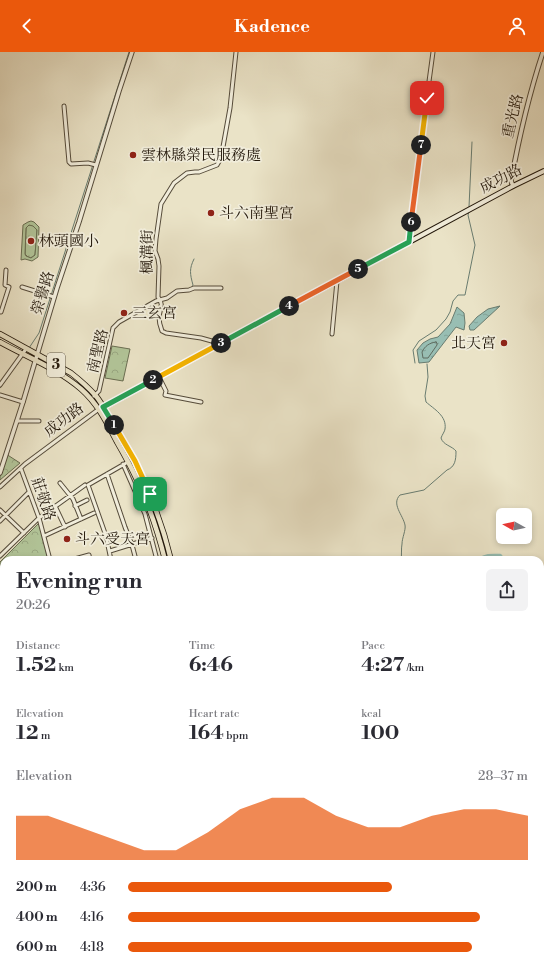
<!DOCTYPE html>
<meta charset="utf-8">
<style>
body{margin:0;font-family:"Libre Bodoni","Noto Serif TC",serif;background:#f2f2f3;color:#2b2b33;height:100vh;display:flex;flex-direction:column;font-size:15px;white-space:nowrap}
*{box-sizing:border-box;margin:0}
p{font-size:13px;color:#7c7c81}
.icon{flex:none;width:22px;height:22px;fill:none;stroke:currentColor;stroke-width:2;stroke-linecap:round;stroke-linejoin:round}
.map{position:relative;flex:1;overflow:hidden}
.panel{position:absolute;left:0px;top:504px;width:544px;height:414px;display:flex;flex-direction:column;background:#fff;border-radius:12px 12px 0 0;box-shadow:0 2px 6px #0003}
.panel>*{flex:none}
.needle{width:26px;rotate:278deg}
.buttons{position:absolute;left:496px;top:456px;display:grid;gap:8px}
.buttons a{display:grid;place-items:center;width:36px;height:36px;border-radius:6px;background:#fff;box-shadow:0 2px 6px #0003;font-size:20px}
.pin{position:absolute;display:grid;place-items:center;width:34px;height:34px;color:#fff;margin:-17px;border-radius:8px;box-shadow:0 2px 6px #0006}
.km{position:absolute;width:20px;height:20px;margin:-10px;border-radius:50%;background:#222;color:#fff;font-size:11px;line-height:20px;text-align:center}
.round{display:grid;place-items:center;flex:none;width:42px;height:42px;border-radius:6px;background:#f2f2f3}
.summary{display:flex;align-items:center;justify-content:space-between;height:68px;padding:0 16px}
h1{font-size:22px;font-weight:800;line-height:30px}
.metrics{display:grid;grid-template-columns:repeat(3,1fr);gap:6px;height:68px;padding:4px 16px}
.metrics div{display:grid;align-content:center}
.metrics b{font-size:20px;font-weight:800}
.metrics small{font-size:11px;font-weight:400}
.metrics p{font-size:11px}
.chart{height:112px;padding:8px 16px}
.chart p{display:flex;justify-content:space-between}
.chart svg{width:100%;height:72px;margin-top:4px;fill:#ea580c;opacity:.7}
ul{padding:0 16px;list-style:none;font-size:13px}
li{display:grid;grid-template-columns:64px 48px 1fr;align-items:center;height:30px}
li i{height:10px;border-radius:5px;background:#ea580c}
header{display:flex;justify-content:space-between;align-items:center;height:52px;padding:0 16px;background:#ea580c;color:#fff;font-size:18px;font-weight:800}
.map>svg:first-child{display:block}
.grass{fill:url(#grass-tufts);stroke:#6a6e52}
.park{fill:url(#park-crowns);stroke:#6a6e52}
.garden{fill:#b2c599;stroke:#6a6e52;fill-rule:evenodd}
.water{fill:url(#water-ripples);stroke:#697c70}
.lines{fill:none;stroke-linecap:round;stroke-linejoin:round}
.shore{stroke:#5e6b5f;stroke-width:1}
.stream{stroke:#697c70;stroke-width:1}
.river{stroke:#98beb3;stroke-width:4.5}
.minor-casing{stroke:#554b3a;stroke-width:5}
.tertiary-casing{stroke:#554b3a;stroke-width:5.5}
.secondary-casing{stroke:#23180b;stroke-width:6}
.primary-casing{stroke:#23180b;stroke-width:6}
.minor{stroke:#f1eddb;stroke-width:3}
.tertiary{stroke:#f1eddb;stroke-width:3.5}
.secondary{stroke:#f1eddb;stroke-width:4}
.primary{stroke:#eae3c7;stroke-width:4.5}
.split-1-casing{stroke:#fff;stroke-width:8}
.split-2-casing{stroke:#fff;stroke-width:8}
.split-3-casing{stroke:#fff;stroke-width:8}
.split-4-casing{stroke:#fff;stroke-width:8}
.split-5-casing{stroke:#fff;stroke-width:8}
.split-6-casing{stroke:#fff;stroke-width:8}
.split-7-casing{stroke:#fff;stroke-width:8}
.split-8-casing{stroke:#fff;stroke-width:8}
.split-1{stroke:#f5b400;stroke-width:5}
.split-2{stroke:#22a559;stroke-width:5}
.split-3{stroke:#f5b400;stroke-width:5}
.split-4{stroke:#22a559;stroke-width:5}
.split-5{stroke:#f0652b;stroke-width:5}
.split-6{stroke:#22a559;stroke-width:5}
.split-7{stroke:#f0652b;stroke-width:5}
.split-8{stroke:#f5b400;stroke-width:5}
.poi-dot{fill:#8f2418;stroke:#f1eddb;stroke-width:1.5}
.labels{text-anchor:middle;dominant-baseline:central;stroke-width:3.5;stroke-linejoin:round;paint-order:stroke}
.shield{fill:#f1eddb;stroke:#615849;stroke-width:1}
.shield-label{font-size:14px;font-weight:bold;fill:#23180b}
.street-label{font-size:15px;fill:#23180b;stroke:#f1eddb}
.poi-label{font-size:15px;fill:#23180b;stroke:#f1eddb;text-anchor:start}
</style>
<header><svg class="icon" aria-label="back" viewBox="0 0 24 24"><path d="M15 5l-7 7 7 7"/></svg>Kadence<svg class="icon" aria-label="person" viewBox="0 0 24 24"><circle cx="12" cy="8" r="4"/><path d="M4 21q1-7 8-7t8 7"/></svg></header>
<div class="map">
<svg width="544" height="918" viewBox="0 0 544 918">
<defs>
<pattern id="grass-tufts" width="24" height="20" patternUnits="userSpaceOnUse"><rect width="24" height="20" fill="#b2c599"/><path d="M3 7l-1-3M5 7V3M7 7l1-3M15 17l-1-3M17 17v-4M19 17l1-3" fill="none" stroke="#99a882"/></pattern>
<pattern id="park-crowns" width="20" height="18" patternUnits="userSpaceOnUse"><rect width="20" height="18" fill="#b2c599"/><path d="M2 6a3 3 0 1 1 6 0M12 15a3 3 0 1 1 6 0" fill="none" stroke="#99a882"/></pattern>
<pattern id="water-ripples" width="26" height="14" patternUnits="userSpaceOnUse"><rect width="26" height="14" fill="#98beb3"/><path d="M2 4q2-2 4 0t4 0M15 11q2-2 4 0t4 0" fill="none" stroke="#83a399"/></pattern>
</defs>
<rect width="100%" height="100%" fill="#eae3c7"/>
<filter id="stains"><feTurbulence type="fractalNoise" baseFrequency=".005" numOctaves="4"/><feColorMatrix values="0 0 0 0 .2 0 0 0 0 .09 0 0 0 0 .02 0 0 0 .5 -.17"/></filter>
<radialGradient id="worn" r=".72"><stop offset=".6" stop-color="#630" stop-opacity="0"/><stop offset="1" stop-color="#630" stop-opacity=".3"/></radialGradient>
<!-- grass -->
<path class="grass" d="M29,173H33L37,178L35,203L31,206L28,205L25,202L26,176Z"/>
<!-- park -->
<path class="park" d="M112,294L130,297L123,329L105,326Z
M6,402L20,411L0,428V425Z
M40,470L49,508H4V559H0V510Z"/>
<!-- garden -->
<path class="garden" d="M31,169L34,170L39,175L38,205L32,209L25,207L21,208L23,173L28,170ZM29,173L33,174L37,178L35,203L31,206L26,204L25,202L26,176Z"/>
<!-- water -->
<path class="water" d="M500,254L474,278H470L469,274L477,265L488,257Z
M457,255L464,261L465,271L464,278L456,275L429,310L419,311L417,298L423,291L430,287L438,285L450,272Z"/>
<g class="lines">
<!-- shore -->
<path class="shore" d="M436,290L437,291V293L428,306H423L422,300C425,294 429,291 436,290Z"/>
<!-- stream -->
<path class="stream" d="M469,155L472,90
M192,235L193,233C190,222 189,217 194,207
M29,296L39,281L129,0
M415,311L413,298L419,289L436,278L446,267L450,260L453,249L458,243H465L475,193L468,163L469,160
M0,336L23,304
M401,508C402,503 401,497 402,492C402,486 406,478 405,473C403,463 391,452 400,443L424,438L447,418C455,415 456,408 456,399C452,394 443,393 441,386C442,383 445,379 445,377C447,364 434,357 426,350L425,344L428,325L427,312
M540,881H544
M480,918V914"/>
<!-- river -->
<path class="river" d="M480,508C486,503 493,504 500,504L503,508
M540,550H544
M0,788L4,793"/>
<defs>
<path id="minor" d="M64,54L69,110L71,112L88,111L96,113
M409,190L422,81L433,0
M22,235L54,245
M1,260L9,235L5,233L6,218
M332,282L337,229
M219,291L201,286L166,281L162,279C160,274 159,269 159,265C160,257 164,252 158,245L159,214L158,207L155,199L156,187L161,152L174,131L187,121L195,120H199L217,113L221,106L230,56L236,0
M159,325L166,339L165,343L201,350
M0,333L26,297
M0,343L23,350
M94,344L99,339L113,276L119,270L156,249L167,246L177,239L189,238L194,236H221
M17,369H39
M123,412L145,462L157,508
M21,417L39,466L50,508
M107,422L125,475L132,493L136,508
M60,431L73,447L81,467
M0,435L25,412L99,357
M55,454L65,475
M75,454L87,448
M0,458L24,481
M0,469L29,440
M44,484L94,461
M110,499L152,486
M0,504L39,466L85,433
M71,508L89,503L90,508
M111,508L106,484L88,433L128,410
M0,560H4
M0,599H4
M540,635L544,634
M0,675H4
M540,693L544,692
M0,726L4,696
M0,740H4
M0,833L4,834
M38,918L39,914
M57,918L67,917L66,914
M95,918L96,914
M142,918V914
M160,918L161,914
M238,918L239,914
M302,918V914
M344,918V914"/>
<path id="tertiary" d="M513,134L511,129C519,86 529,42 543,0
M0,421L23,350L57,236L79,170L119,39L132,0
M0,886L4,884"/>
<path id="secondary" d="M102,356L299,249L333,231L409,190L513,134L544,119
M540,757L544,756
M256,918L258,914"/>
<path id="primary" d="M0,282L71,321C80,328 89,336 96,344C101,350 105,358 109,365C137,409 159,457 171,508
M0,290C27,305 58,317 81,337C98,352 107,371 117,390C124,402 131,415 137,428C149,453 158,480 165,508
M267,914V918
M272,914L273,918"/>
</defs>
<!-- minor casing -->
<use href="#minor" class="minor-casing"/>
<!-- tertiary casing -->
<use href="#tertiary" class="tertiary-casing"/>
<!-- secondary casing -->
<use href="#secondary" class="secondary-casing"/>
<!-- primary casing -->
<use href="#primary" class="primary-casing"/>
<!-- minor -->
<use href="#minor" class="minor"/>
<!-- tertiary -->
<use href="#tertiary" class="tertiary"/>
<!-- secondary -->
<use href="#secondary" class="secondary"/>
<!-- primary -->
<use href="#primary" class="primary"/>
</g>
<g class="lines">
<defs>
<path id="split-1" d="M114,373L135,409L150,442"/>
<path id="split-2" d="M114,373L103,355L153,328"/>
<path id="split-3" d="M153,328L221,291"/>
<path id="split-4" d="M221,291L289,254"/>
<path id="split-5" d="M289,254L358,217"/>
<path id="split-6" d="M358,217L409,190L411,170"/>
<path id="split-7" d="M411,170L421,93"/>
<path id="split-8" d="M421,93L427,46"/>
</defs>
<!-- split-1 casing -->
<use href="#split-1" class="split-1-casing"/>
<!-- split-2 casing -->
<use href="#split-2" class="split-2-casing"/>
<!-- split-3 casing -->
<use href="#split-3" class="split-3-casing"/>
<!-- split-4 casing -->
<use href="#split-4" class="split-4-casing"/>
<!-- split-5 casing -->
<use href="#split-5" class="split-5-casing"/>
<!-- split-6 casing -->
<use href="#split-6" class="split-6-casing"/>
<!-- split-7 casing -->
<use href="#split-7" class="split-7-casing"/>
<!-- split-8 casing -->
<use href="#split-8" class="split-8-casing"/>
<!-- split-1 -->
<use href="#split-1" class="split-1"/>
<!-- split-2 -->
<use href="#split-2" class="split-2"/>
<!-- split-3 -->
<use href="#split-3" class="split-3"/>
<!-- split-4 -->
<use href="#split-4" class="split-4"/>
<!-- split-5 -->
<use href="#split-5" class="split-5"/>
<!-- split-6 -->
<use href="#split-6" class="split-6"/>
<!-- split-7 -->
<use href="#split-7" class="split-7"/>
<!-- split-8 -->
<use href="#split-8" class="split-8"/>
</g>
<!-- markers -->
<g class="poi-dot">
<circle cx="133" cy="103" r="4"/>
<circle cx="211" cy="161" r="4"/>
<circle cx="31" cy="189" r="4"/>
<circle cx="124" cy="261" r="4"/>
<circle cx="504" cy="291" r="4"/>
<circle cx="67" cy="487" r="4"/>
</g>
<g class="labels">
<!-- shield labels -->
<rect class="shield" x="47" y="301" width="18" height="24" rx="3"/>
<g class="shield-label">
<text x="56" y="313">3</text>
</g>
<!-- street labels -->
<g class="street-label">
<text transform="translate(513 64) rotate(-76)">重光路</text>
<text transform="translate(501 127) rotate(-27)">成功路</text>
<text transform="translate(147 200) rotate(-90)">楓溝街</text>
<text transform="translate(43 241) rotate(-73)">榮譽路</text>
<text transform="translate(98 299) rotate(-76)">南聖路</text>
<text transform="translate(64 368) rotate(-37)">成功路</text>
<text transform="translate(43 447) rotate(71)">莊敬路</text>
</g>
<!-- poi labels -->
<g class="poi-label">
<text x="141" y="103">雲林縣榮民服務處</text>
<text x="219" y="161">斗六南聖宮</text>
<text x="39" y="189">林頭國小</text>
<text x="132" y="261">三玄宮</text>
<text x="496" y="291" text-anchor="end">北天宮</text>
<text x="75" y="487">斗六受天宮</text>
</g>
</g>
<rect width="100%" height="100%" filter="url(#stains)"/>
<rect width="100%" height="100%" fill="url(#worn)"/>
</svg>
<div class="buttons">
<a><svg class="needle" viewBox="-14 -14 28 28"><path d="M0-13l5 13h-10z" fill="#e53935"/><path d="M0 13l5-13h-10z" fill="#7c7c81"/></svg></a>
</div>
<div class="pin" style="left:150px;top:442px;background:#1e9e55"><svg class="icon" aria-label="arrive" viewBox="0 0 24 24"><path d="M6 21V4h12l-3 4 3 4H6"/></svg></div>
<div class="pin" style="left:427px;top:46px;background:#d93025"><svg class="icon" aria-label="check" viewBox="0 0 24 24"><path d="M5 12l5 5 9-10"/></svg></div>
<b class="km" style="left:114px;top:373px">1</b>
<b class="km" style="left:153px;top:328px">2</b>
<b class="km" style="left:221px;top:291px">3</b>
<b class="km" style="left:289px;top:254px">4</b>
<b class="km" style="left:358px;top:217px">5</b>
<b class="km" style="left:411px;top:170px">6</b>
<b class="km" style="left:421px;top:93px">7</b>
<section class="panel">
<div class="summary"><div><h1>Evening run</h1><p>20:26</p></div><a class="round"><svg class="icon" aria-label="share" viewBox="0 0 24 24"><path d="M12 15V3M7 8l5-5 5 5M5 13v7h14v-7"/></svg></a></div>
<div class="metrics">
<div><p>Distance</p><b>1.52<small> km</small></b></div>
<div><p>Time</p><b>6:46</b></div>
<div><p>Pace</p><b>4:27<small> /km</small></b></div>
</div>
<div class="metrics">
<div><p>Elevation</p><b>12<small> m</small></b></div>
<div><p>Heart rate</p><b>164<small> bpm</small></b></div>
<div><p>kcal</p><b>100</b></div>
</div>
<div class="chart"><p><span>Elevation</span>28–37 m</p>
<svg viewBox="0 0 160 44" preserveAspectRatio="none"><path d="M0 44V17L10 17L20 24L30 31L40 38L50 38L60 27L70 13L80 6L90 6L100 17L110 24L120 24L130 17L140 13L150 13L160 17V44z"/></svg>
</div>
<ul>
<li><b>200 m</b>4:36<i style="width:66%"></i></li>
<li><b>400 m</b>4:16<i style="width:88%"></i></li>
<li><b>600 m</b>4:18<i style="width:86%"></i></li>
</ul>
</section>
</div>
